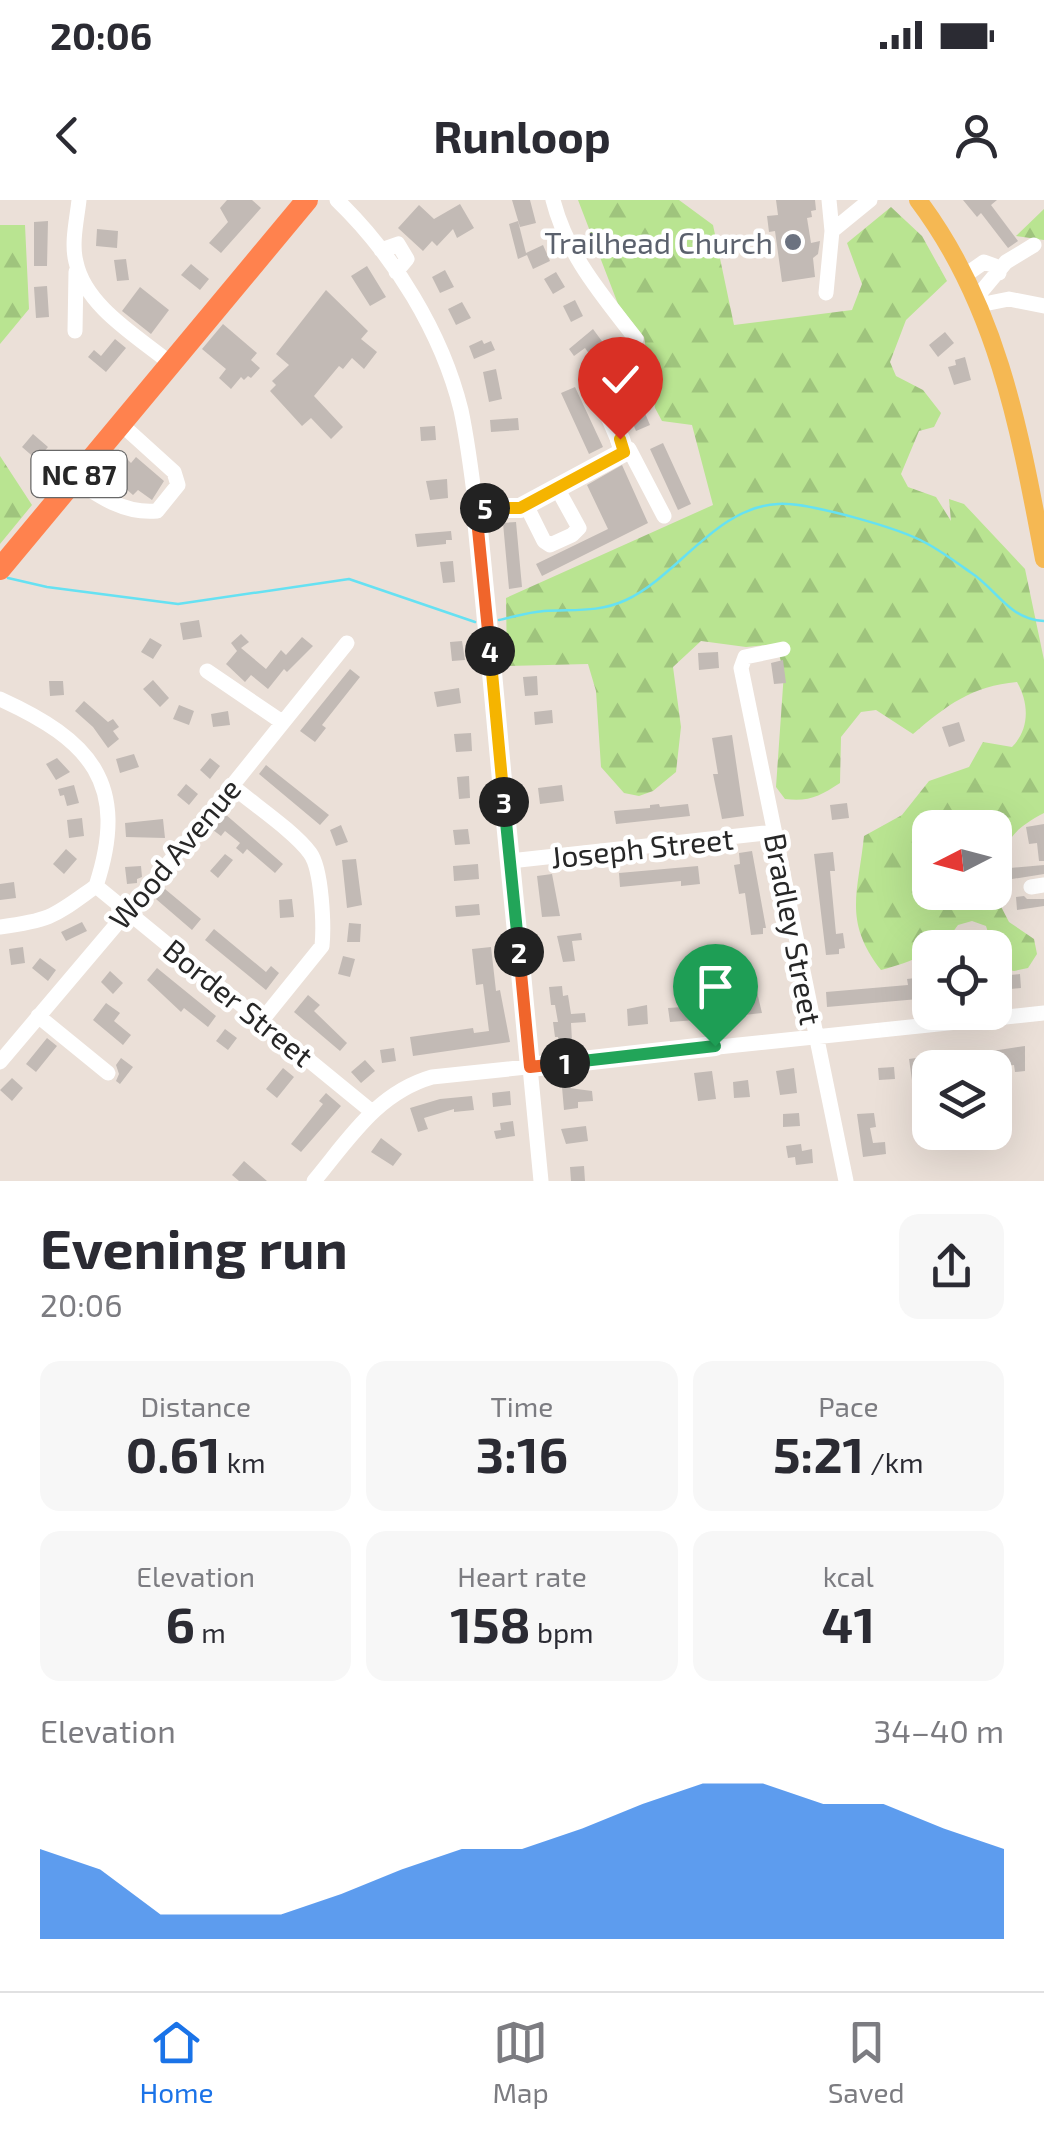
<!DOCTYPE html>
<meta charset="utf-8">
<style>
body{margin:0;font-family:"Exo 2",sans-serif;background:#f7f7f7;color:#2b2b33;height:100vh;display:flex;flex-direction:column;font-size:38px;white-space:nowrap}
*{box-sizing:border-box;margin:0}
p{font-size:32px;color:#7c7c81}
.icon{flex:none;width:55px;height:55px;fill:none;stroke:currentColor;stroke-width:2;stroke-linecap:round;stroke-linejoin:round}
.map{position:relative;height:981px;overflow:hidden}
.details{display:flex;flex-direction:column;background:#fff;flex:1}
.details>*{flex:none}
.needle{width:65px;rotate:264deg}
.fabs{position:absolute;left:912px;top:610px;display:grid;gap:20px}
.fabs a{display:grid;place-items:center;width:100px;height:100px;border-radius:20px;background:#fff;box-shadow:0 10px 40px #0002;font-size:50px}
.pin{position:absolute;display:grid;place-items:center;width:85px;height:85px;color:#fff;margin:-102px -42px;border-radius:50% 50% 50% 0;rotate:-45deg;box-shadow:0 0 10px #0007}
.pin .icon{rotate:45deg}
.km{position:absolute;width:50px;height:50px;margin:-25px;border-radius:50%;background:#222;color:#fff;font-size:28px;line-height:50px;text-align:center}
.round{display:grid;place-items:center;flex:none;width:105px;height:105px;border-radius:20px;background:#f7f7f7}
.overview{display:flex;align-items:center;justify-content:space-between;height:170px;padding:0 40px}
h1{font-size:55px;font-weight:700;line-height:75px}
.metrics{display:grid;grid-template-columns:repeat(3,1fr);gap:15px;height:170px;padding:10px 40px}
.metrics div{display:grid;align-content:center;border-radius:20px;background:#f7f7f7;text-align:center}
.metrics b{font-size:50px;font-weight:700}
.metrics small{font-size:28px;font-weight:400}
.metrics p{font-size:28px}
.chart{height:280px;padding:20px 40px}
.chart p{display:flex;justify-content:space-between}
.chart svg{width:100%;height:180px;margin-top:10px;fill:#1a73e8;opacity:.7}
.status{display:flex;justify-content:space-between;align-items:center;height:70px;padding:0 50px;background:#fff;direction:ltr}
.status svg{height:28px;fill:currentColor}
header{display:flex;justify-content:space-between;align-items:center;height:130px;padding:0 40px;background:#fff;font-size:45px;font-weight:700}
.dock{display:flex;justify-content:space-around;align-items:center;height:140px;border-top:2px solid #e1e1e2;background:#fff;font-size:28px;color:#7c7c81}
.dock a{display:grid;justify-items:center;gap:5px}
.dock .active{color:#1a73e8}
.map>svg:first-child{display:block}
.forest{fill:url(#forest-firs)}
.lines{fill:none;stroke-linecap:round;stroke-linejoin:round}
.stream{stroke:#66e1f2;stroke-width:2.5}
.building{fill:#c2bab5}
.minor{stroke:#fff;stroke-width:15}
.major{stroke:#f5b853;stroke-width:18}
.highway{stroke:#ff824e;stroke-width:22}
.split-1-casing{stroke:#fff;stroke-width:20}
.split-2-casing{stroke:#fff;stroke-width:20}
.split-3-casing{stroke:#fff;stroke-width:20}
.split-4-casing{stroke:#fff;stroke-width:20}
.split-5-casing{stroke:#fff;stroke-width:20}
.split-6-casing{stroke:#fff;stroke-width:20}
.split-1{stroke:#22a559;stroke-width:12}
.split-2{stroke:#f0652b;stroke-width:12}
.split-3{stroke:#22a559;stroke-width:12}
.split-4{stroke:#f5b400;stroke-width:12}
.split-5{stroke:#f0652b;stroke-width:12}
.split-6{stroke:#f5b400;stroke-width:12}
.worship-dot{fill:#6b7280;stroke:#fff;stroke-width:4}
.labels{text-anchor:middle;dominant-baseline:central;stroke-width:9;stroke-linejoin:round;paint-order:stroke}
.shield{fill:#fff;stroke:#686868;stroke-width:2.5}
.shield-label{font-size:28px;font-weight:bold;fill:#272727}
.worship-label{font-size:30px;fill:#5b616d;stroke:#fff;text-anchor:end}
.street-label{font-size:30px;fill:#272727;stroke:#fff}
</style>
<div class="status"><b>20:06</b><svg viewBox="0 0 49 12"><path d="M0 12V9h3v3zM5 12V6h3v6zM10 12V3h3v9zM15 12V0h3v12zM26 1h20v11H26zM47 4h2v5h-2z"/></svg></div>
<header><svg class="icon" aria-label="back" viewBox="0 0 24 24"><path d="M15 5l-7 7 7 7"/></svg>Runloop<svg class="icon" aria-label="person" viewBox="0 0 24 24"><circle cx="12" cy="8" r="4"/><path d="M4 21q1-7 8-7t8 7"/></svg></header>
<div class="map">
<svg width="1044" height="981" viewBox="0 0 1044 981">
<defs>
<pattern id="forest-firs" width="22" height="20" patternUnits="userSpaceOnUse" patternTransform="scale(2.5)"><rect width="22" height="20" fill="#b9e491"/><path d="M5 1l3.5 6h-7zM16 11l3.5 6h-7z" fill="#9fc47d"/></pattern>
</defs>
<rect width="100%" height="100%" fill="#ebe0d8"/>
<!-- forest -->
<path class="forest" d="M578,0H679L713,25L734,125L852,110L862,84L847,43L891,7L922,36L947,81L906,120L890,162L896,176L923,190L941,213L934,227L919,231L901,274L908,287L936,297L951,321L949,299L964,304L1025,369L1044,460V613C1010,631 1008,640 995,674V628H930V692L994,693L1009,722L1034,739L1037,754L1028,768L1014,771L999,768L986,726L972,721L958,725C940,751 912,762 881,770C843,721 858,694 864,636L902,615L929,581L969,567L983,542L1012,547C1030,529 1029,503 1017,482C972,486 947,505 913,534L876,510L861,512L841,537L840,583C820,596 809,602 785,599L776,587L784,472L776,444L746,447L701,441L673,467L681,527L676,572L653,591L639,596L624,593L601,567L596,491L588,464L507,466L506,398L713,305L692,225L662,221L655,208L644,137L618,104Z
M1044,9V40L1016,36Z
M0,25H25L29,109L0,144Z
M0,256L32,305L0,344Z"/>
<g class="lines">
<!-- stream -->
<path class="stream" d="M8,378L47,387L178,404L349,379L475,422
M499,420C513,417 529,412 544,411C573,409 598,413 626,400C679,375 716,307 778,304C808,302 899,328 926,343C941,351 956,362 970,372C997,389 1008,419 1044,421"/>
</g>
<!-- building -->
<path class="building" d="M227,0H252L261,8L221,53L209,43L228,22L220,8Z
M512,0H530L536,23L520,27Z
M776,0H815L816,10L811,11L812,17L807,18L811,43L820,41L818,54L813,58L815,77L782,82L775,31L769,32L767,16L778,15Z
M963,0H997L991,5L1018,41L1008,48L981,13L977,17Z
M460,4L474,28L457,38L453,29L437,46L432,41L423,51L398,28L419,5L434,19Z
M48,21L47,66H34V22Z
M518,21L526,53L543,45L550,61L533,69L527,55L518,59L509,24Z
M97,29L118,31L117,48L96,46Z
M126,59L129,80L117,81L114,60Z
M191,64L209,79L200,90L181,75Z
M367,66L386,97L370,106L351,76Z
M445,70L454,87L440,93L432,77Z
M556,72L565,87L553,94L544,79Z
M47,86L49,117L36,118L34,87Z
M140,87L169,110L151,134L122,111Z
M326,90L368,131L361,139L377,152L364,169L352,158L343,169L339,166L314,196L343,227L331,239L311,218L302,226L270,191L276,185L272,181L289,165L276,154Z
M575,100L583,116L571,122L563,106Z
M462,102L471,118L456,125L448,109Z
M223,124L257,153L251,160L260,168L251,178L248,176L244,180L241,177L231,189L219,178L226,169L202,149Z
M593,129L604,144L590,155L585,148L574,156L569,149Z
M945,132L954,143L938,157L929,145Z
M115,139L126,148L106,172L88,157L94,150L101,156Z
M482,140L484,144L491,141L495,150L474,159L469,146Z
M965,157L971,180L954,185L948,167L956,165L955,160Z
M624,164L650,225L636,231L611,170Z
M496,169L502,199L489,202L483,172Z
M575,187L603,247L589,254L561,193Z
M518,218L519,230L491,232L490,220Z
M435,226L436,240L421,241L420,227Z
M33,234L48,247L37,260L22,247Z
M663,243L691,304L678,310L650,249Z
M136,257L164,281L152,300L138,290L133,295L112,277L127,259L131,263Z
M622,265L648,323L542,376L536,364L608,329L587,285Z
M447,279L448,298L430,300L426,281Z
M516,322L522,387L509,389L503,323Z
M451,331L452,340H446V344L417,347L415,334Z
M453,361L455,382L443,383L440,362Z
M199,420L202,437L183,440L180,423Z
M241,434L249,442L241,448L266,469L281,450L286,455L302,437L313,446L287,472L284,469L268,489L251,475L245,482L226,464L237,451L231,443Z
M150,438L162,445L153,459L141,452Z
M462,441L465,460L452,461L450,442Z
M718,452L719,468L699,470L698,453Z
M783,460L786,483L774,484L771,463Z
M350,469L360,477L322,525L326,528L315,542L300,531Z
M537,476L538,495L525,496L523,477Z
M153,480L169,498L160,507L143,489Z
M49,481H63L64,495L50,496Z
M459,488L461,503L437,507L434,492Z
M84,501L108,522L113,519L119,527L113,531L119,539L108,548L93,527L75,511Z
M179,505L194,511L189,525L173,519Z
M552,510L553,523L535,525L534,512Z
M228,511L230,525L213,527L211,514Z
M959,522L965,541L949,547L942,527Z
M471,533L472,551L456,552L454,534Z
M732,535L744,616L722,619L713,574H718L712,538Z
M134,554L139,567L120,573L116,559Z
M57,558L70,572L56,580L46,564Z
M210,558L220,566L210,579L200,570Z
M266,565L329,615L320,625L259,574Z
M469,576L470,598L459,599L457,577Z
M186,584L198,594L189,605L177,595Z
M74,585L79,603L67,606L64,595L60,596L58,589Z
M562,585L564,601L540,604L538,588Z
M847,603L849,618L832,620L830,605Z
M659,604L660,607L688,604L690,616L616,624L614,611L650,608V605Z
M225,614L283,664L275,673L247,649L243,654L236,648L240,643L225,631L221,636L213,630Z
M82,618L84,636L69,638L67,620Z
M163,619L165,638L126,637L125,623Z
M1044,624V661H1039L1037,643L1029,644L1026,627Z
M341,625L348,642L336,646L330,630Z
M468,629L470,644L455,645L453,630Z
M66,649L77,659L64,674L53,664Z
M752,651L766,728H763V734L751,735L745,693L739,694L734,665L740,664L739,653Z
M833,652L835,671H830L836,734L843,733L845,748L839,749V754L826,755L814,654Z
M225,654L233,660L218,678L210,671Z
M356,659L362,705L347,708L342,660Z
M478,664L479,679L454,681L453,666Z
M1044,665V674L1012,679L1010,668Z
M141,666L142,677L137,679V683L127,684L125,667Z
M698,666L700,684L681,686V681L620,687L619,673Z
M552,674L560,716L542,717L537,676Z
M14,682L16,698L0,700V684Z
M165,689L201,719L192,730L156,699Z
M1024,696L1027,699H1044V706L1017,710L1016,697Z
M292,699L294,717L280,718L279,700Z
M479,704L480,715L456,717L455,706Z
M82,722L87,731L66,741L61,732Z
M349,723L361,724L360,742H347Z
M214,729L266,772L271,766L279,773L266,790L205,740Z
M581,733L582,740L572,741L575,761L563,762L557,736Z
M23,747L25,763L11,765L9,749Z
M491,747L496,791L500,790L510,842L413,856L410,837L473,828L474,833L489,831L483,784L476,785L472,749Z
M343,756L355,759L350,777L338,774Z
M40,758L56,770L48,781L32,768Z
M157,768L216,816L208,827L184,808L181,812L147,780Z
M110,771L123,783L113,794L101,782Z
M1020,774L1021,788L1000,790L999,776Z
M924,777L930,779V798L827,807L826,792L908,785L907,779Z
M562,786L563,796L568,795L571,814L585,813L586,822L571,823L572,841L558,842V837H555L553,822H558L555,805H551L549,787Z
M756,788L762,813L744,815L742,789Z
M693,791L696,820L670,822L668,808L683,807L682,792Z
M308,795L320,805L314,811L347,843L340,851L294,812Z
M106,803L120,813L114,821L131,835L123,845L93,820Z
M647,805L648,824L628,826L627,809Z
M225,829L237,838L228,850L216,841Z
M47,838L57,846L36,872L26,864Z
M1025,846V871L1015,872L1014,865L1006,866L1005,862L982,867L979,853Z
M394,848L396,861L382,863L380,850Z
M923,857L926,885L913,887L909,859Z
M121,858L133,867L120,884L116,881L119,874L116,865Z
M365,860L375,871L361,883L351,872Z
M894,867L895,879L879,880L878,868Z
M283,868L294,877L277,898L266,889Z
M794,868L797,893L780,895L776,871Z
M712,871L716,899L698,901L694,873Z
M12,878L23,888L12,901L0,890Z
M748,880L750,897L734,898L733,882Z
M562,887L592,891L593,901L578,902V908L564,910Z
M510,891L511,905L493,907L492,893Z
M326,893L341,906L301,952L291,944L323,904L319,901Z
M472,896L474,910L454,912V909L424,918L428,929L418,932L410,908L440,899Z
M799,913L800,926L783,927V914Z
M874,913L876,927L870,928L873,943L885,942L886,954L863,957L857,914Z
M513,921L515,936L496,939L494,931L501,930L500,923Z
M586,926L588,941L566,944L561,929Z
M381,938L402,954L393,966L371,952Z
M801,944L802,951L812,949L813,963L796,965L795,957L788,958L786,946Z
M244,961L267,981H239L232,975Z
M584,966L585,981H571L570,967Z"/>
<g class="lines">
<!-- minor -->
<path class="minor" d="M79,0C77,19 71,43 76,62C85,106 137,136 170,163
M337,0C394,55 442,133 461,210C468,243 472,276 476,309L541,981
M553,0C567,55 602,95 636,139
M829,0L832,31
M381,50L398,44L407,59L396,72
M964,76L984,62L995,66L999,73
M826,93L832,31L870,0
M976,98L1006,62L1034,45
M979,105L1009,99L1044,106
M75,131L76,72
M594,184L623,252
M74,279C100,297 125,314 157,311L178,285L174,272L121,224
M526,305L544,341L550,345L572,335L579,328L557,288
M476,309L520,308L629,249L664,316
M783,449L745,457L741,468L846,981
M207,471L282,522
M0,499C90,540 130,583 96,686
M231,585C253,604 294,631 310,653C322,669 324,726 322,746L263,819
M510,661L774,632
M96,686L371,911
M1031,687L1044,685
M0,727C53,720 54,716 96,686
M38,816L108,873
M0,862L198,628L347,443
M314,981C349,939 377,893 432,877L1044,813"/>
<!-- major -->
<path class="major" d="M918,0C998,106 1020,232 1044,359"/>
<!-- highway -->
<path class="highway" d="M0,369L307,0"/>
</g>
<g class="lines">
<defs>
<path id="split-1" d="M565,863L715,846"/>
<path id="split-2" d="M519,752L530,867L565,863"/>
<path id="split-3" d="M504,602L519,752"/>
<path id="split-4" d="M490,451L504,602"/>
<path id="split-5" d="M485,308L476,309L490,451"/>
<path id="split-6" d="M485,308H520L624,252L620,239"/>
</defs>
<!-- split-1 casing -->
<use href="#split-1" class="split-1-casing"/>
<!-- split-2 casing -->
<use href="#split-2" class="split-2-casing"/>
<!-- split-3 casing -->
<use href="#split-3" class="split-3-casing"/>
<!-- split-4 casing -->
<use href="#split-4" class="split-4-casing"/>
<!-- split-5 casing -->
<use href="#split-5" class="split-5-casing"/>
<!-- split-6 casing -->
<use href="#split-6" class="split-6-casing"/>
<!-- split-1 -->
<use href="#split-1" class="split-1"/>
<!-- split-2 -->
<use href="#split-2" class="split-2"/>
<!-- split-3 -->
<use href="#split-3" class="split-3"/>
<!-- split-4 -->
<use href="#split-4" class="split-4"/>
<!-- split-5 -->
<use href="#split-5" class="split-5"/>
<!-- split-6 -->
<use href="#split-6" class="split-6"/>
</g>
<!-- markers -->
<circle class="worship-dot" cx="793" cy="42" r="10"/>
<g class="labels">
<!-- shield labels -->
<rect class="shield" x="31.5" y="251" width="95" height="46" rx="8"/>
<g class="shield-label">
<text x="79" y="274">NC 87</text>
</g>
<!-- worship labels -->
<g class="worship-label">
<text x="773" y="42">Trailhead Church</text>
</g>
<!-- street labels -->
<g class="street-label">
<text transform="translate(642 647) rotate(-6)">Joseph Street</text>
<text transform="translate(174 653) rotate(-50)">Wood Avenue</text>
<text transform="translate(794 729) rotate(79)">Bradley Street</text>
<text transform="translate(239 802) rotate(39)">Border Street</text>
</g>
</g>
</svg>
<div class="fabs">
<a><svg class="needle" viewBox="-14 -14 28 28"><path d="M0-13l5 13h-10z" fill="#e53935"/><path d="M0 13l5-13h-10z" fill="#7c7c81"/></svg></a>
<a><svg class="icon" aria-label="locate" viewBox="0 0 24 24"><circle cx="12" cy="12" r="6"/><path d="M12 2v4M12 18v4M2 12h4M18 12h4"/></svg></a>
<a><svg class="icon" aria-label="layers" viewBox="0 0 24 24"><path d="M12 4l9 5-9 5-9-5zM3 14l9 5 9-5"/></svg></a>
</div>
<div class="pin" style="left:715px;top:846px;background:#1e9e55"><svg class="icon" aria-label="arrive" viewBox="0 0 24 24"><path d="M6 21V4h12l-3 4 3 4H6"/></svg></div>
<div class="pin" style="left:620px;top:239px;background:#d93025"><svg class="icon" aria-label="check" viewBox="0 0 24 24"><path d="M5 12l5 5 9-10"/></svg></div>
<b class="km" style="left:565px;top:863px">1</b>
<b class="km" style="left:519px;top:752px">2</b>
<b class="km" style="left:504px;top:602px">3</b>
<b class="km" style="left:490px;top:451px">4</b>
<b class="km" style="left:485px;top:308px">5</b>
</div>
<section class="details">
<div class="overview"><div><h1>Evening run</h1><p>20:06</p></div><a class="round"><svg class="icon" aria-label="share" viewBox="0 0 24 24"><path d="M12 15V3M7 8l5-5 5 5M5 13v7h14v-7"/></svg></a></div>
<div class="metrics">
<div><p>Distance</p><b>0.61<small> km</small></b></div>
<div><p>Time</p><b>3:16</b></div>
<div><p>Pace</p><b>5:21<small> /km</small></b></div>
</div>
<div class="metrics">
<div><p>Elevation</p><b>6<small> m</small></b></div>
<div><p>Heart rate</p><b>158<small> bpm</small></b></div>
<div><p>kcal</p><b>41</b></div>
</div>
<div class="chart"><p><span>Elevation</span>34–40 m</p>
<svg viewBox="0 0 160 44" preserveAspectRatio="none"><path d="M0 44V22L10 27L20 38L30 38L40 38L50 33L60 27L70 22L80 22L90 17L100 11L110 6L120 6L130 11L140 11L150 17L160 22V44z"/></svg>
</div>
</section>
<nav class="dock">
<a class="active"><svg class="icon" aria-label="home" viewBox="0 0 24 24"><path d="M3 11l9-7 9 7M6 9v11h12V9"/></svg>Home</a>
<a><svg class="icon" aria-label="map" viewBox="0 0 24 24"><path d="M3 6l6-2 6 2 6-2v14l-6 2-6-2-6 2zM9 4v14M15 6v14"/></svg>Map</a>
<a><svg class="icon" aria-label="saved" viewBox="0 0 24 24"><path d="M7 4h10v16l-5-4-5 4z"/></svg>Saved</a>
</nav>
